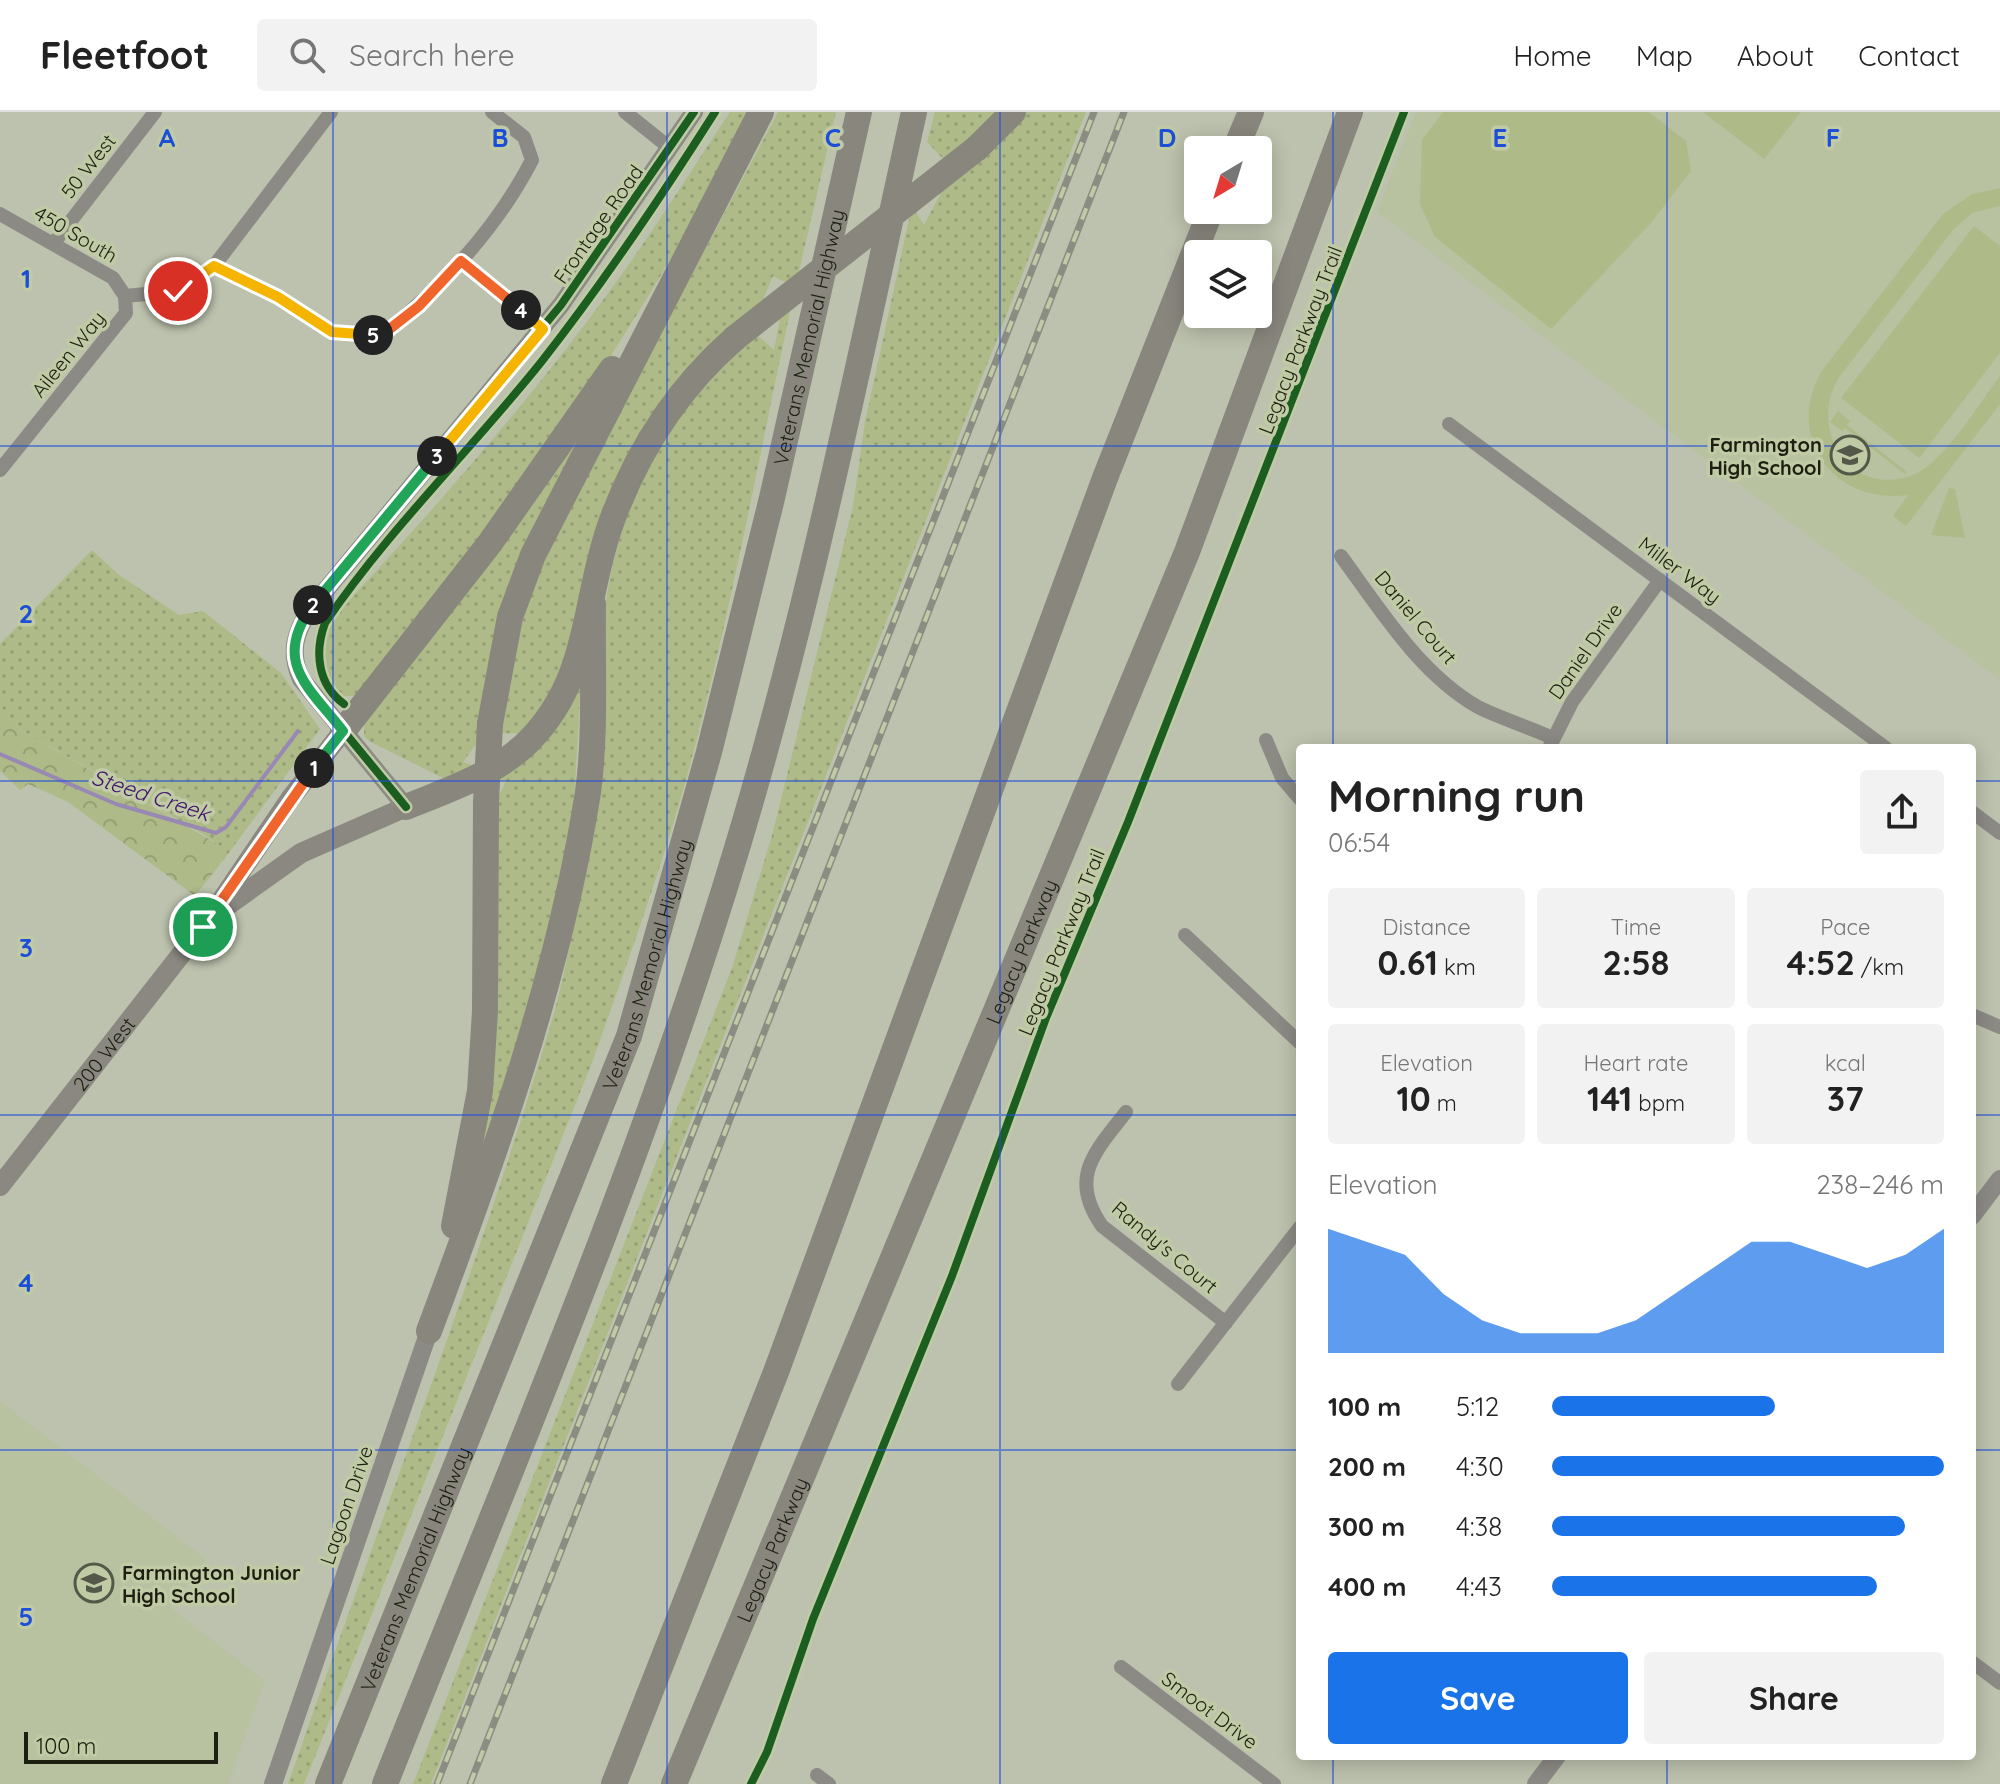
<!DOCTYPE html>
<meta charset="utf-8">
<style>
body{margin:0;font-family:Quicksand,sans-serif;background:#f2f2f2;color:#222;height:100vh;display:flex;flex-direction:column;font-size:30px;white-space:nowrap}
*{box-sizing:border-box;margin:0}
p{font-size:26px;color:#767676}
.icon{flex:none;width:44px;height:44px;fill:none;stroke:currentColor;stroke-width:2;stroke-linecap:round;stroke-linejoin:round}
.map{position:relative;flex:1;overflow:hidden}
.details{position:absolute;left:1296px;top:632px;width:680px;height:1016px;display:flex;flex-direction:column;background:#fff;border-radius:8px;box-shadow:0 4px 20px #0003}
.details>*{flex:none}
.needle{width:52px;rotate:218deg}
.tools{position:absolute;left:1184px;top:24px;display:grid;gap:16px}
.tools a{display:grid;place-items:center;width:88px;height:88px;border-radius:8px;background:#fff;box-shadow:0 4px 20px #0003;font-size:40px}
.scale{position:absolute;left:24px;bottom:20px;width:194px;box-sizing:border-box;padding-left:8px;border:4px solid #1c1f11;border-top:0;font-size:22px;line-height:28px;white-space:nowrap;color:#1c1f11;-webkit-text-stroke:6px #c0caa5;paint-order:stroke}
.pin{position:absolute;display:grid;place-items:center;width:68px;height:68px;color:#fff;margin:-34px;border:4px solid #fff;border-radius:50%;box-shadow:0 2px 8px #0007}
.km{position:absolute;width:40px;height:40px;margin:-20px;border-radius:50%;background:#222;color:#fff;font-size:22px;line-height:40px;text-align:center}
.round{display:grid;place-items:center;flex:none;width:84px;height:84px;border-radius:8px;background:#f2f2f2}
.overview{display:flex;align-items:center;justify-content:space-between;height:136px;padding:0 32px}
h1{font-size:44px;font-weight:700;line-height:60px}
.figures{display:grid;grid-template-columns:repeat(3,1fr);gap:12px;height:136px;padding:8px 32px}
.figures div{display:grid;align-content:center;border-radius:8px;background:#f2f2f2;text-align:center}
.figures b{font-size:34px;font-weight:700}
.figures small{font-size:22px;font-weight:400}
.figures p{font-size:22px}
.chart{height:224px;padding:16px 32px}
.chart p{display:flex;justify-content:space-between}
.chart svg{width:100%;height:144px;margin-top:8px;fill:#1a73e8;opacity:.7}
.primary-button{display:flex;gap:16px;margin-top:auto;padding:16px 32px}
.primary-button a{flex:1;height:92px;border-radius:8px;background:#1a73e8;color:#fff;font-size:32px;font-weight:700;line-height:92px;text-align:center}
.primary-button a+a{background:#f2f2f2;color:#222}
ul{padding:0 32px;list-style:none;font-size:26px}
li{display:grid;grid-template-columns:128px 96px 1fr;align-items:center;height:60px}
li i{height:20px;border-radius:10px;background:#1a73e8}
header{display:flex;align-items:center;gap:48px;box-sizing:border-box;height:112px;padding:0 40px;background:#fff;border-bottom:2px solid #e0e0e0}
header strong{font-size:38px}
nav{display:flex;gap:44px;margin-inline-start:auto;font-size:28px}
.search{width:560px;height:72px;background:#f2f2f2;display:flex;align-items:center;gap:20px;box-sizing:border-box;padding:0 28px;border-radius:8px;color:#767676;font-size:30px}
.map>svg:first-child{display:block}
.built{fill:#b8c1a0}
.grass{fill:url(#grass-dots)}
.forest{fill:url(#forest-crowns)}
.green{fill:#aebb88}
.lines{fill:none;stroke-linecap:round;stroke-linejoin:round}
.stream{stroke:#9988b4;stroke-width:4}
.minor{stroke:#8c8a85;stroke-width:14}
.tertiary{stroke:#8c8a85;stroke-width:18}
.secondary{stroke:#8b8882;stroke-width:20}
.motorway{stroke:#89867e;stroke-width:26}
.rail-casing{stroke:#8b8c82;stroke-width:7}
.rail{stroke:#c0caa5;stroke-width:4;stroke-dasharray:12;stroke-linecap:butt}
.motorway-bridge{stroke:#89867e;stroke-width:26}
.cycleway-casing{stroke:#c0caa5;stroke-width:13}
.cycleway{stroke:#1b5e20;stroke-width:8}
.split-1-casing{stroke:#fff;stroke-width:16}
.split-2-casing{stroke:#fff;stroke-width:16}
.split-3-casing{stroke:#fff;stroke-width:16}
.split-4-casing{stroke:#fff;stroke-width:16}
.split-5-casing{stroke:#fff;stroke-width:16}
.split-6-casing{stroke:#fff;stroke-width:16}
.split-1{stroke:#f0652b;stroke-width:10}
.split-2{stroke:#22a559;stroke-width:10}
.split-3{stroke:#22a559;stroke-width:10}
.split-4{stroke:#f5b400;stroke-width:10}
.split-5{stroke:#f0652b;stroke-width:10}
.split-6{stroke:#f5b400;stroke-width:10}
.grid{fill:none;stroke:#1d4ed8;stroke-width:2;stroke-opacity:0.55}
.labels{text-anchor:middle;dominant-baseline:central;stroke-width:7;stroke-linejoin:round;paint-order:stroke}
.street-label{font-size:20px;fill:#1c1f11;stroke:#c0caa5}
.poi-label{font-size:20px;font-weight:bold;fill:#1c1f11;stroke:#c0caa5;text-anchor:end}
.water-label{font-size:22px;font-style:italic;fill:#3e136c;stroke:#c0caa5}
.grid-label{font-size:26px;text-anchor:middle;font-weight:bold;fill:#1d4ed8;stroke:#c0caa5;stroke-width:7;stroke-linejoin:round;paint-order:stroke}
</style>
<header>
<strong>Fleetfoot</strong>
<div class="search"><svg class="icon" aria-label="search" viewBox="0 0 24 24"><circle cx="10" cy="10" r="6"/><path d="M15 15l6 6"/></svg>Search here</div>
<nav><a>Home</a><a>Map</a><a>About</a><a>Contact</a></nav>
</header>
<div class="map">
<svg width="2000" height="1672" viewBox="0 0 2000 1672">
<defs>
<pattern id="grass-dots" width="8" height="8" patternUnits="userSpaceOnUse" patternTransform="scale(2)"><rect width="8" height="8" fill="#aebb88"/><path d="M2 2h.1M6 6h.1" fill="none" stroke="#95a074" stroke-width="1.8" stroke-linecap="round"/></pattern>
<pattern id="forest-crowns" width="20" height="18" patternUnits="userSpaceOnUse" patternTransform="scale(2)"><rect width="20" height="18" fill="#aebb88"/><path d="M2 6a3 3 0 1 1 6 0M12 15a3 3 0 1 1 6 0" fill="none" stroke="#95a074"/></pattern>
</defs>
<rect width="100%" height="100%" fill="#bcc2ad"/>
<!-- built -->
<path class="built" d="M1416,0H2000V568L1377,100Z
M0,1289L206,1447L170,1495L265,1569L228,1672H0Z"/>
<!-- grass -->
<path class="grass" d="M730,0H756C685,126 611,250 527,368C475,442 414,512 357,584H338C320,563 319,535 329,510C432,400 534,285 622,162C660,109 694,54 730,0Z
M778,0H836L797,168L785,170L773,164L759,197L690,256L564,554L528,622L497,621L526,494L559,413Z
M935,0H1001L947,51L927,30Z
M1025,0H1086L431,1672H413L732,856L773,720L853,394L865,310L910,103L915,99L924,113L943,77Z
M791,195C756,358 727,522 682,682C656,772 624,860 593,948L304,1672H288C377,1416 477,1162 554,901C583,799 586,692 595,586C603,498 611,411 660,333C686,291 721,257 756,222L774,238L781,202Z
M599,293L499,508L483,580L479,628L463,650L474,654L447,668L369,629L364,624V613Z
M92,438L119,463L179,503L203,499L281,561L320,617L225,746L219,733L201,721L21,618L0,594V532Z
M581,564L574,693L556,818L479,1043L495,693L506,669L496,668C546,633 555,618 581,564Z"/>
<!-- forest -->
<path class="forest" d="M0,594L21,618L219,733L225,746L195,784L68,690L28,672L20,678L0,659Z"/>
<!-- green -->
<path class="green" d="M1443,0H1649L1686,29L1691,59L1650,112L1551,217L1435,125L1420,92L1422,28Z
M1703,0H1801L1764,47Z
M2000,76V94L1972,101L1953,118L1840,264C1805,318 1852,389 1915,362C1946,348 1979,291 2000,264V292L1906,414L1893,404L1908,383C1835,393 1784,326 1821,260L1943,102L1972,82Z
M1974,114L2000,134V241L1919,346L1841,286Z
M1838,299L1850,309L1847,313L1907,360L1905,362L1845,316L1842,319L1830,310Z
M1949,376L1955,377L1965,426L1931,423Z"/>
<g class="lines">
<!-- stream -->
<path class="stream" d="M0,642L116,692L216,721L226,715L298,619"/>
<!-- minor -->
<path class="minor" d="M625,0L670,36
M0,102L113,166L125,184L126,201L0,358
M53,132L155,0
M461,149L543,217
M214,154L278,185L332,220L382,223C441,176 497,116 532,48L524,25L492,0
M125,184L178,179L214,154L331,0
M1449,312L1886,636
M1341,444C1380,497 1419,561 1478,595C1502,607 1529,615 1553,626
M1266,628L1282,666L1300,687
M1549,636L1572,590L1660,468
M1972,700L2000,721
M1185,823L1300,931
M1972,903L2000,915
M1126,1000C1095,1040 1068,1065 1102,1114L1226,1211
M1178,1272L1300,1115
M1972,1550L2000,1571
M1121,1555L1274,1672
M817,1663L829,1672"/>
<!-- tertiary -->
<path class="tertiary" d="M406,695L301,567C289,540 295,520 311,496L561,193L694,0
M1972,1104L2000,1067
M273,1672L429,1219
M1536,1672L1557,1644"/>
<!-- secondary -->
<g class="secondary">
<path d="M217,801L301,741L406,695"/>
<path id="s1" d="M0,1074L208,808L290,687L343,619"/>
</g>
<!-- motorway -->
<g class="motorway">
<path d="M977,36L1013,0"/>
<path d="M1235,38L1251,0"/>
<path d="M490,612L510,505L533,443L761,0"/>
<path d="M343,619L490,431L612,257"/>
<path d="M406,695C448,678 496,662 529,629C592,565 583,488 611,411C637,339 678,276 735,226"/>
<path d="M454,1114L480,979L485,899L486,690"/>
<path d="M429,1219C495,1043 559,866 588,680C596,624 592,550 593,492"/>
<path id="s2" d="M328,1672L629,924L709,640L772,386L859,0"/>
<path d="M385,1672C503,1374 631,1078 726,772C805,519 857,258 914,0"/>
<path d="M614,1672L776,1260L1105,366L1211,98"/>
<path id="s3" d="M674,1672L1187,440L1350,0"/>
</g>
<defs>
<path id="rail" d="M437,1672L1094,0
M470,1672L1124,0"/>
</defs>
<!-- rail casing -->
<use href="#rail" class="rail-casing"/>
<!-- rail -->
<use href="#rail" class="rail"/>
<!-- motorway-bridge -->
<path class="motorway-bridge" d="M735,226L977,36
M486,690L490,612"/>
<defs>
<path id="cycleway" d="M344,592C318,573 314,541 325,511C389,417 471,338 542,249C604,170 661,85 715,0
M406,695L301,567C289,540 295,520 311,496L561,193L694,0
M751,1672L767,1640L813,1507L952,1164L1046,906L1128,710L1404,0"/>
</defs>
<!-- cycleway casing -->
<use href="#cycleway" class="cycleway-casing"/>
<!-- cycleway -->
<use href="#cycleway" class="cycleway"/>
</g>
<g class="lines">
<defs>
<path id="split-1" d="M203,815L314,656"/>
<path id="split-2" d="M313,493C271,550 309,575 343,619L314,656"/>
<path id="split-3" d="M313,493L437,344"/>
<path id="split-4" d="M437,344L543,217L521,198"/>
<path id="split-5" d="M373,223H382L419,194L461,149L521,198"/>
<path id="split-6" d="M178,179L214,154L278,185L332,220L373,223"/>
</defs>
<!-- split-1 casing -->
<use href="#split-1" class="split-1-casing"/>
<!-- split-2 casing -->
<use href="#split-2" class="split-2-casing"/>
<!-- split-3 casing -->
<use href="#split-3" class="split-3-casing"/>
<!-- split-4 casing -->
<use href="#split-4" class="split-4-casing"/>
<!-- split-5 casing -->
<use href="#split-5" class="split-5-casing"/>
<!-- split-6 casing -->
<use href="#split-6" class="split-6-casing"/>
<!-- split-1 -->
<use href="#split-1" class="split-1"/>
<!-- split-2 -->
<use href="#split-2" class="split-2"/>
<!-- split-3 -->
<use href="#split-3" class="split-3"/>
<!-- split-4 -->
<use href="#split-4" class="split-4"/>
<!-- split-5 -->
<use href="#split-5" class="split-5"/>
<!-- split-6 -->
<use href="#split-6" class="split-6"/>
</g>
<!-- grid -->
<path class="grid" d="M333,0V1672M667,0V1672M1000,0V1672M1333,0V636M1667,0V636M0,334H2000M0,669H1300M1972,669H2000M0,1003H1300M1972,1003H2000M0,1338H1300M1972,1338H2000M1333,1644V1672M1667,1644V1672"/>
<!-- icons -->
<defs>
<symbol id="school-ring" viewBox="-11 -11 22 22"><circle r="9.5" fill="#c0caa5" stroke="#545848" stroke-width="1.5"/><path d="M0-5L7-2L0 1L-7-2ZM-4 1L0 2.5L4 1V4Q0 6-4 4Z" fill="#545848"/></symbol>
</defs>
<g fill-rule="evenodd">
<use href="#school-ring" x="1828" y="321" width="44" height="44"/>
<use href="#school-ring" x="72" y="1449" width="44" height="44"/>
</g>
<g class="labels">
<!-- street labels -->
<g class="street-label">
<text transform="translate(88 54) rotate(-52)">50 West</text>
<text transform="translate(598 112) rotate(-55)">Frontage Road</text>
<text transform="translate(76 122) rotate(30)">450 South</text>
<text stroke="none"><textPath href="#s2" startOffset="1528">Veterans Memorial Highway</textPath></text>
<text transform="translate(1300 228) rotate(-69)">Legacy Parkway Trail</text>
<text transform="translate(68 242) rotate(-51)">Aileen Way</text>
<text transform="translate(1680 458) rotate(37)">Miller Way</text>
<text transform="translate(1416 505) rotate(50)">Daniel Court</text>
<text transform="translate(1585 539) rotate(-55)">Daniel Drive</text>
<text transform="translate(1061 830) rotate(-68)">Legacy Parkway Trail</text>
<text stroke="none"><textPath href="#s3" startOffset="902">Legacy Parkway</textPath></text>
<text stroke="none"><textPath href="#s2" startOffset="880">Veterans Memorial Highway</textPath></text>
<text stroke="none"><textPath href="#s1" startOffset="168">200 West</textPath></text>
<text transform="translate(1165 1135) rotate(40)">Randy's Court</text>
<text transform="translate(346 1393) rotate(-71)">Lagoon Drive</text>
<text stroke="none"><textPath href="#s3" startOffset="254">Legacy Parkway</textPath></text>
<text stroke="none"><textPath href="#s2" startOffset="232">Veterans Memorial Highway</textPath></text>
<text transform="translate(1210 1598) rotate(37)">Smoot Drive</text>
</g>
<!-- poi labels -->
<g class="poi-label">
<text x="1822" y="332">Farmington<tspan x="1822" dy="23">High School</tspan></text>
<text x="122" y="1460" text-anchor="start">Farmington Junior<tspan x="122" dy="23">High School</tspan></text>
</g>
<!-- water labels -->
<g class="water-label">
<text transform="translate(151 683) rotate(18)">Steed Creek</text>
</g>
</g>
<g class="grid-label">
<text x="167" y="35">A</text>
<text x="500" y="35">B</text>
<text x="833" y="35">C</text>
<text x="1167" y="35">D</text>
<text x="1500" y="35">E</text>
<text x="1833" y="35">F</text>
<text x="26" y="176">1</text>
<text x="26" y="511">2</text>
<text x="26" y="845">3</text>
<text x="26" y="1180">4</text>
<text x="26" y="1514">5</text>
</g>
</svg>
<div class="tools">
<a><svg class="needle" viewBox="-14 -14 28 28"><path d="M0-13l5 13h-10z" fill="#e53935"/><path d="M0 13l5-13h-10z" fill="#767676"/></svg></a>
<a><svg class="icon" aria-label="layers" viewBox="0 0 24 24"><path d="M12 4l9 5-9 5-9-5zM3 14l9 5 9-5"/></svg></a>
</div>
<div class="scale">100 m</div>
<div class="pin" style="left:203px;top:815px;background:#1e9e55"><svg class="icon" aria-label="arrive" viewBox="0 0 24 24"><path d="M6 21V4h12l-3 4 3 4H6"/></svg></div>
<div class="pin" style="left:178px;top:179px;background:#d93025"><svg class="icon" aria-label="check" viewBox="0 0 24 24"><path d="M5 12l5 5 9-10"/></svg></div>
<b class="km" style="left:314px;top:656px">1</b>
<b class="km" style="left:313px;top:493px">2</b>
<b class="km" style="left:437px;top:344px">3</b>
<b class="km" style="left:521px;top:198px">4</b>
<b class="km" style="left:373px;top:223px">5</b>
<section class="details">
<div class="overview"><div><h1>Morning run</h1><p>06:54</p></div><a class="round"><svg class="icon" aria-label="share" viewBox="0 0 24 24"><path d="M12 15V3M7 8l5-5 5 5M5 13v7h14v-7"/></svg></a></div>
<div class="figures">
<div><p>Distance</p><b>0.61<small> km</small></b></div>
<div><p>Time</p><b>2:58</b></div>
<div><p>Pace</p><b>4:52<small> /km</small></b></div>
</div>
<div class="figures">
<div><p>Elevation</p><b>10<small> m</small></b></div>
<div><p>Heart rate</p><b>141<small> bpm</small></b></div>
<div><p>kcal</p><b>37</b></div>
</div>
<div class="chart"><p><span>Elevation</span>238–246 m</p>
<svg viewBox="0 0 160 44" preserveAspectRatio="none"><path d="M0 44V6L10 10L20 14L30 26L40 34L50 38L60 38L70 38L80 34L90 26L100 18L110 10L120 10L130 14L140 18L150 14L160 6V44z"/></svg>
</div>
<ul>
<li><b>100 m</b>5:12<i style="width:57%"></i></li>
<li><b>200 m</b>4:30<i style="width:100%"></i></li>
<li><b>300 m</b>4:38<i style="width:90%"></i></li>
<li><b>400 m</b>4:43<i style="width:83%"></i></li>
</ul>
<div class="primary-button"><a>Save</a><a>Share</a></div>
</section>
</div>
